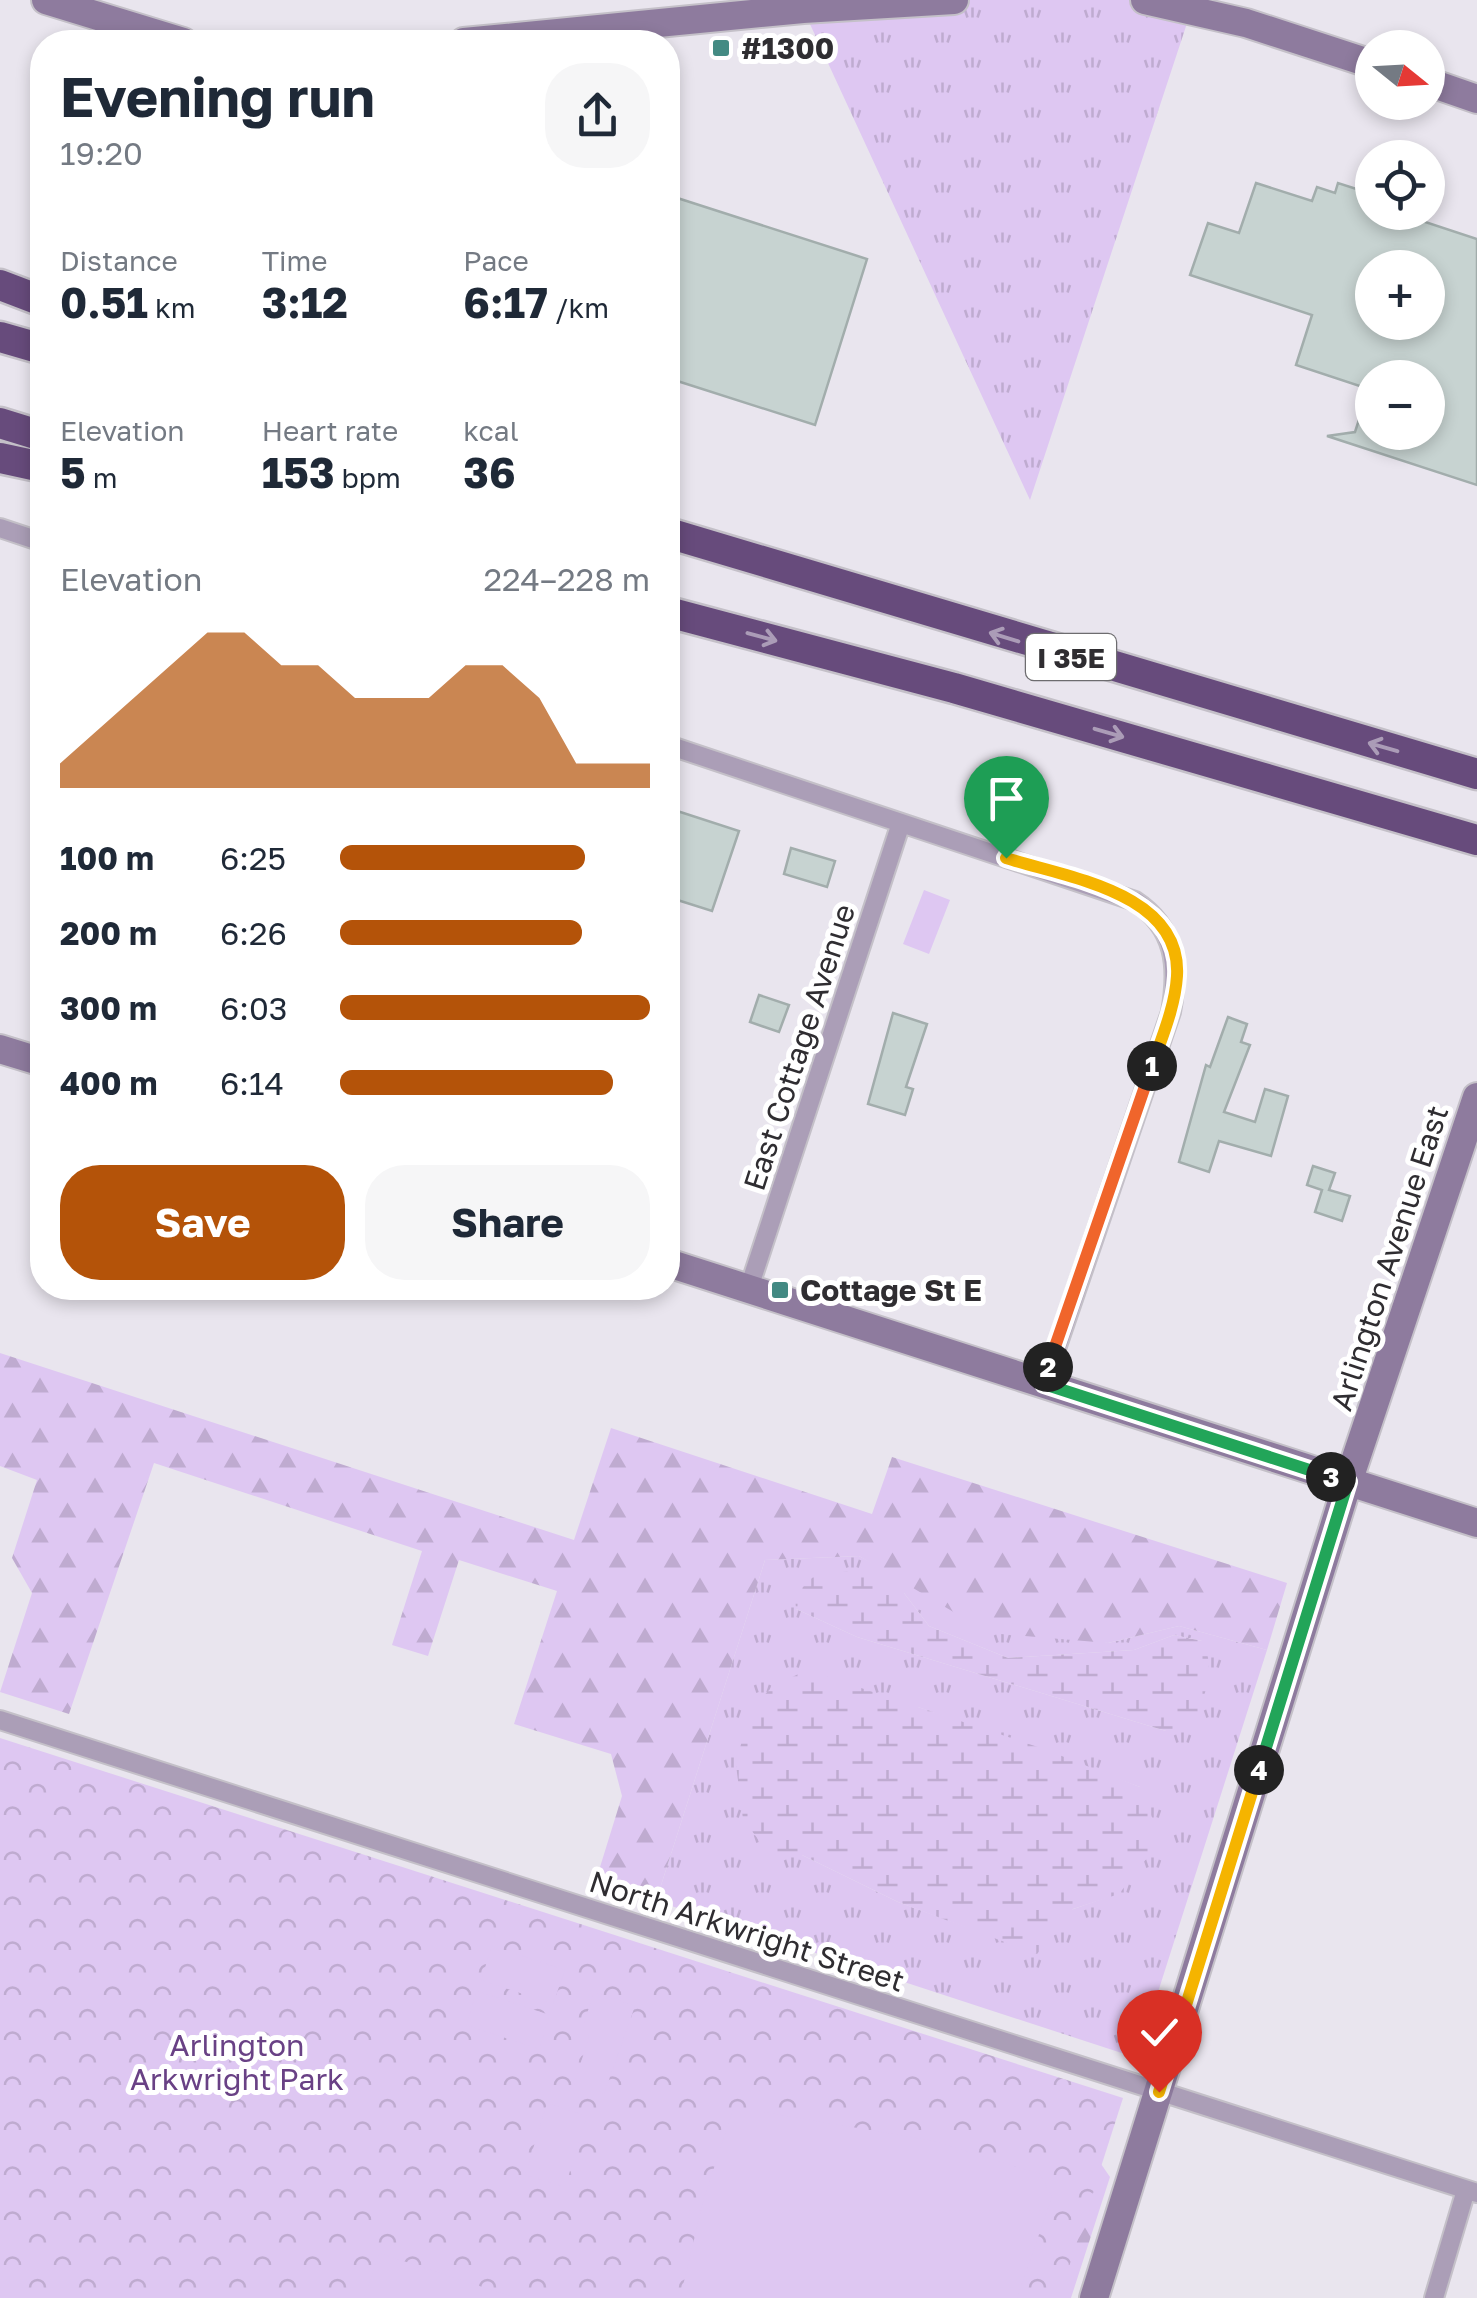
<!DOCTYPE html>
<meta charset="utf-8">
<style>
body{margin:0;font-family:"Golos Text",sans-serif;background:#f6f6f7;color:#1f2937;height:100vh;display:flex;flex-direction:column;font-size:38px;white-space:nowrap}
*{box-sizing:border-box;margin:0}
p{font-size:32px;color:#747a83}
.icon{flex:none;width:55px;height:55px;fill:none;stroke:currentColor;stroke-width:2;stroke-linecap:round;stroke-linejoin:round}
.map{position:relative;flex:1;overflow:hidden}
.panel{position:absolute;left:30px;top:30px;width:650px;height:1270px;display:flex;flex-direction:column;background:#fff;border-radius:40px;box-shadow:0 5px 15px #0003}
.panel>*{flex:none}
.needle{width:65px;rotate:108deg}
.controls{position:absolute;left:1355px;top:30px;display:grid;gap:20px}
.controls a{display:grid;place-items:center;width:90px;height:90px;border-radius:50%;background:#fff;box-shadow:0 5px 15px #0003;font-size:50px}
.pin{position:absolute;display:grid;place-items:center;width:85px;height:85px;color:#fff;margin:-102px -42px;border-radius:50% 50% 50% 0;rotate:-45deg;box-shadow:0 0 10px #0007}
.pin .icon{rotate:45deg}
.km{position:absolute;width:50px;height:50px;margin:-25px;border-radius:50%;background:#222;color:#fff;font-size:28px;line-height:50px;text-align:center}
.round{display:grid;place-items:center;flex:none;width:105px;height:105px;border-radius:40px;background:#f6f6f7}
.overview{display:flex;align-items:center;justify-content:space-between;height:170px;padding:0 30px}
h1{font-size:55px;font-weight:700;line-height:75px}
.metrics{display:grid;grid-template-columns:repeat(3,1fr);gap:15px;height:170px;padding:10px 30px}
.metrics div{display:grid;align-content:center}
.metrics b{font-size:42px;font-weight:700}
.metrics small{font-size:28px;font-weight:400}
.metrics p{font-size:28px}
.chart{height:280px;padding:20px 30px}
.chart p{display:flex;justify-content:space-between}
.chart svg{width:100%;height:180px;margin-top:10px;fill:#b45309;opacity:.7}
.cta{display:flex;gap:20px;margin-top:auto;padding:20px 30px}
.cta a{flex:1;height:115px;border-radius:40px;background:#b45309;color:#fff;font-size:40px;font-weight:700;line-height:115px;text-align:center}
.cta a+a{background:#f6f6f7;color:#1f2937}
ul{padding:0 30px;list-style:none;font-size:32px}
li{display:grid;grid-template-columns:160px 120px 1fr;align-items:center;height:75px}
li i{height:25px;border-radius:12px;background:#b45309}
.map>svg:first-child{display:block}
.grass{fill:url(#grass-tufts);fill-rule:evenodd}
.forest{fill:url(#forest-firs)}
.wetland{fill:url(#wetland-marsh)}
.park{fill:url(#park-crowns)}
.pitch{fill:#dec7f2}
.building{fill:#c7d3d1;stroke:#a2adac;stroke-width:2.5;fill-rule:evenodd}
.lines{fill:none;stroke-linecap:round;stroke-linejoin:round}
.street-casing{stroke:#c4c0c8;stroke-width:22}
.secondary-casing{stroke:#c4c0c8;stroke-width:32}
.highway-casing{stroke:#c4c0c8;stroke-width:35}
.street{stroke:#ab9eb7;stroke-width:18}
.secondary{stroke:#8e7b9e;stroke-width:28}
.highway{stroke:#674b7c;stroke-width:30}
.oneway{stroke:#ab9cb7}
.split-1-casing{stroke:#fff;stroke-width:20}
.split-2-casing{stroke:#fff;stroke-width:20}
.split-3-casing{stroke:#fff;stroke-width:20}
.split-4-casing{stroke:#fff;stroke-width:20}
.split-5-casing{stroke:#fff;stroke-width:20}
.split-1{stroke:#f5b400;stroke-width:12}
.split-2{stroke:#f0652b;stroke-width:12}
.split-3{stroke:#22a559;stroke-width:12}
.split-4{stroke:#22a559;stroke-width:12}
.split-5{stroke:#f5b400;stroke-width:12}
.poi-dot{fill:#438a83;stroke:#fff;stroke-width:4}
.labels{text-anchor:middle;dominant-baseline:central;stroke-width:10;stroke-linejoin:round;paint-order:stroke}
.shield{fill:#fff;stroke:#6d6c6f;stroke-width:2.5}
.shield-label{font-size:28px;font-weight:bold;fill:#2f2d31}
.poi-label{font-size:30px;font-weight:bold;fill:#2f2d31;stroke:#fff;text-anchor:start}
.street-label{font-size:30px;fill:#2f2d31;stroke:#fff}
.park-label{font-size:30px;fill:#694185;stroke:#fff}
</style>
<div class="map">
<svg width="1477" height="2298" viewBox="0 0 1477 2298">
<defs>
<pattern id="grass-tufts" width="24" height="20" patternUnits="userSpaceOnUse" patternTransform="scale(2.5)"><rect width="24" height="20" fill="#dec7f2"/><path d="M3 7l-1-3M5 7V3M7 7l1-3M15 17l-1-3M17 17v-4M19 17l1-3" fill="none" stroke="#bfabd0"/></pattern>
<pattern id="forest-firs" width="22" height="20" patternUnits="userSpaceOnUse" patternTransform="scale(2.5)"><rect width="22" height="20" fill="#dec7f2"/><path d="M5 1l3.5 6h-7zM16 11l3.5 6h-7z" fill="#bfabd0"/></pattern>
<pattern id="wetland-marsh" width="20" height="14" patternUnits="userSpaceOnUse" patternTransform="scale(2.5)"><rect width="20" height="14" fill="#dec7f2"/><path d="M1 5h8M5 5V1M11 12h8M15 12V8" fill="none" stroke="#bfabd0"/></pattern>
<pattern id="park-crowns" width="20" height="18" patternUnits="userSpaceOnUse" patternTransform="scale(2.5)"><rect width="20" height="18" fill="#dec7f2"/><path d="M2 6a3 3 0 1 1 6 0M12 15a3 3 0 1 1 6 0" fill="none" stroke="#bfabd0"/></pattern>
</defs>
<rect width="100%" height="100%" fill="#e9e5ee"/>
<!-- grass -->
<path class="grass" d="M954,0H1145L1192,8L1030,500L803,9Z
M859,1556L917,1587L1108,1643L1179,1626L1267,1650L1137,2058L656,1901L765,1560ZM904,1593L929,1626L1008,1658L1134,1650L1174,1635L1202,1641L1166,1731L857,1637L796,1609ZM918,1707L1140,1787L1119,1893L994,1937L898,1902L802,1855Z"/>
<!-- forest -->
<path class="forest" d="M0,1353L574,1540L611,1428L872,1514L892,1457L1287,1583L1267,1650L1179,1626L1108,1643L989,1633L859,1556L765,1560L656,1901L596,1880L622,1796L611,1754L514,1724L557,1591L459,1560L428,1656L392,1645L422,1551L154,1463L69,1714L0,1692L32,1593L12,1558L37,1480L0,1466Z
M1099,2161L1110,2177L1071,2298H1026Z"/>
<!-- wetland -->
<path class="wetland" d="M870,1569L904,1593L929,1626L1008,1658L1134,1650L1174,1635L1202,1641C1218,1669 1202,1701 1193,1729L1166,1731L857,1637L796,1609L795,1595L815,1575Z
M807,1670L1044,1749L1140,1787L1153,1820L1150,1854L1119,1894L1073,1909L1037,1954L898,1902L802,1855L769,1854L743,1819L736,1765L749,1711L773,1686Z"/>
<!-- park -->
<path class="park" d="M0,1738L1123,2098L1059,2298H0Z"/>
<!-- pitch -->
<path class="pitch" d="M924,890L950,900L929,954L903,944Z
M492,1946L565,1970L553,2004L481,1980Z
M477,1991L550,2015L539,2049L466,2025Z
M594,1992L635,2006L604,2094L574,2084L589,2037L583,2026Z
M547,2103L587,2116L565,2187L525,2175Z
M734,2107L934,2141L1040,2174L1052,2197L1017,2298H680L704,2198Z
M379,2253L516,2298H364Z"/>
<!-- building -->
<path class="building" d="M1256,183L1312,201L1317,187L1335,193L1338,183L1372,194V212H1395L1477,239V485L1327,436L1355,432L1369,389L1296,365L1312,315L1190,275L1208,223L1239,233ZM1372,268H1428V322H1372ZM1372,378H1428V432H1372Z
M668,195L867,259L815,425L668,378Z
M668,808L739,831L712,911L668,897Z
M791,848L835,861L827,887L784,874Z
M759,995L789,1005L779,1032L750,1022Z
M893,1013L927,1024L906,1087L913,1089L905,1115L868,1104Z
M1228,1017L1247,1024L1241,1042L1250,1045L1224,1112L1255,1122L1265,1089L1288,1096L1271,1156L1219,1141L1209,1172L1179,1162L1206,1065L1210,1067Z
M1313,1166L1335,1173L1329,1190L1350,1196L1342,1221L1315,1212L1322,1190L1307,1185Z"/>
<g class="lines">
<defs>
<path id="street" d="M0,528L42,542
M668,745L1135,901C1176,928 1179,967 1171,1012L1044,1384
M749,1288L901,823
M0,1720L1477,2193
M1434,2298L1466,2190"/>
<path id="secondary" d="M46,0L183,42
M1145,0L1246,23L1372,64
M464,42L803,9L954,0
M1428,82L1477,99
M0,1049L42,1062
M668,1263L1477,1523
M1094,2298L1348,1482L1477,1097"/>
<path id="highway" d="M0,285L42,301
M0,337L42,349
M0,423L42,436
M0,458L42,467
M668,533L1477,774
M668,612L954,688L1477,840"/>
</defs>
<!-- street casing -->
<use href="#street" class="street-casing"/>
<!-- secondary casing -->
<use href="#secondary" class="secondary-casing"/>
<!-- highway casing -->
<use href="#highway" class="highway-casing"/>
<!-- street -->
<use href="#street" class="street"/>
<!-- secondary -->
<use href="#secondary" class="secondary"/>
<!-- highway -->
<use href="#highway" class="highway"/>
</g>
<!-- one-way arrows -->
<defs><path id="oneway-shaft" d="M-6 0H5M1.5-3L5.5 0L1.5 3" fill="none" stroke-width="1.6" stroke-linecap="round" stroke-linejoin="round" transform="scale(2.5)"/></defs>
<g class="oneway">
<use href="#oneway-shaft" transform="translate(762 637) rotate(15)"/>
<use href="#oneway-shaft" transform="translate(1004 637) rotate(-163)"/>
<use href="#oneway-shaft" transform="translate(1109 733) rotate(16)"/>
<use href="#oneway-shaft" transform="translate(1383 747) rotate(-164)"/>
</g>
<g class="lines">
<defs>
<path id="split-1" d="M1006,858C1065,877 1182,892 1177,976C1175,1007 1162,1037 1152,1066"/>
<path id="split-2" d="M1048,1367L1152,1066"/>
<path id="split-3" d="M1048,1367L1044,1384L1331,1477"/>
<path id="split-4" d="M1259,1770L1348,1482L1331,1477"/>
<path id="split-5" d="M1159,2092L1259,1770"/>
</defs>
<!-- split-1 casing -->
<use href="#split-1" class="split-1-casing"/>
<!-- split-2 casing -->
<use href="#split-2" class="split-2-casing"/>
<!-- split-3 casing -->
<use href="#split-3" class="split-3-casing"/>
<!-- split-4 casing -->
<use href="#split-4" class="split-4-casing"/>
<!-- split-5 casing -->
<use href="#split-5" class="split-5-casing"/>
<!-- split-1 -->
<use href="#split-1" class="split-1"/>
<!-- split-2 -->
<use href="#split-2" class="split-2"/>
<!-- split-3 -->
<use href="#split-3" class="split-3"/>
<!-- split-4 -->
<use href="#split-4" class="split-4"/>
<!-- split-5 -->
<use href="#split-5" class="split-5"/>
</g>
<!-- markers -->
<g class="poi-dot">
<rect x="711" y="38" width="20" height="20" rx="5"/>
<rect x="770" y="1280" width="20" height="20" rx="5"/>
</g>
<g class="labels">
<!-- shield labels -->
<rect class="shield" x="1026" y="634" width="90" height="46" rx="8"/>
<g class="shield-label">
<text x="1071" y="657">I 35E</text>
</g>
<!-- poi labels -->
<g class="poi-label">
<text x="741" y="48">#1300</text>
<text x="800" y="1290">Cottage St E</text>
</g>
<!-- street labels -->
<g class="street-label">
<text transform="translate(799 1047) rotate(-72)">East Cottage Avenue</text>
<text transform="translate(1389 1258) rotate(-72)">Arlington Avenue East</text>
<text transform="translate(747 1931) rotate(18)">North Arkwright Street</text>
</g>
<!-- park labels -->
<g class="park-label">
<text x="237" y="2045">Arlington<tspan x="237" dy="34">Arkwright Park</tspan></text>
</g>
</g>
</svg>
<div class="controls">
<a><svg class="needle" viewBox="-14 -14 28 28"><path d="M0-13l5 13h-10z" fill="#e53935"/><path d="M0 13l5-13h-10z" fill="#747a83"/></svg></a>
<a><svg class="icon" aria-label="locate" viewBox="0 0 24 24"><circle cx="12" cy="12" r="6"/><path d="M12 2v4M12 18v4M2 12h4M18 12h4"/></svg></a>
<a>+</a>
<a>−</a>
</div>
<div class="pin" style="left:1006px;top:858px;background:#1e9e55"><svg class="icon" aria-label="arrive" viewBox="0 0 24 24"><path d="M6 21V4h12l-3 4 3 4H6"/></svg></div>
<div class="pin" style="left:1159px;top:2092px;background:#d93025"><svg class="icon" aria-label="check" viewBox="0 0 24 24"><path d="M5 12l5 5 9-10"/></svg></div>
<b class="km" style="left:1152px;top:1066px">1</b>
<b class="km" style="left:1048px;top:1367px">2</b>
<b class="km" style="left:1331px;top:1477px">3</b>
<b class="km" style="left:1259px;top:1770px">4</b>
<section class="panel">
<div class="overview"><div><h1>Evening run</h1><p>19:20</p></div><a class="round"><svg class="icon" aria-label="share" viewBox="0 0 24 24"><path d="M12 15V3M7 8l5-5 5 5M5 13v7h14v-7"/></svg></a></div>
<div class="metrics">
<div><p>Distance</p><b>0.51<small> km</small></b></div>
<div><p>Time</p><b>3:12</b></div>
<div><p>Pace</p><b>6:17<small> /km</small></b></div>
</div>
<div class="metrics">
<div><p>Elevation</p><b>5<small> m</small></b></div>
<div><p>Heart rate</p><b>153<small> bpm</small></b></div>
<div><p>kcal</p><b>36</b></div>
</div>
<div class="chart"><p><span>Elevation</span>224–228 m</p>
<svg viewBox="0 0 160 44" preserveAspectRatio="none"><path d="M0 44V38L10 30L20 22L30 14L40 6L50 6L60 14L70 14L80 22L90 22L100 22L110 14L120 14L130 22L140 38L150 38L160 38V44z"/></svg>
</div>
<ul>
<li><b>100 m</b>6:25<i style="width:79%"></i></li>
<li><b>200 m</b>6:26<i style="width:78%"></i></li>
<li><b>300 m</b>6:03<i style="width:100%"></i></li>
<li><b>400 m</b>6:14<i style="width:88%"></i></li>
</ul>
<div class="cta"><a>Save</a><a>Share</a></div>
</section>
</div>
